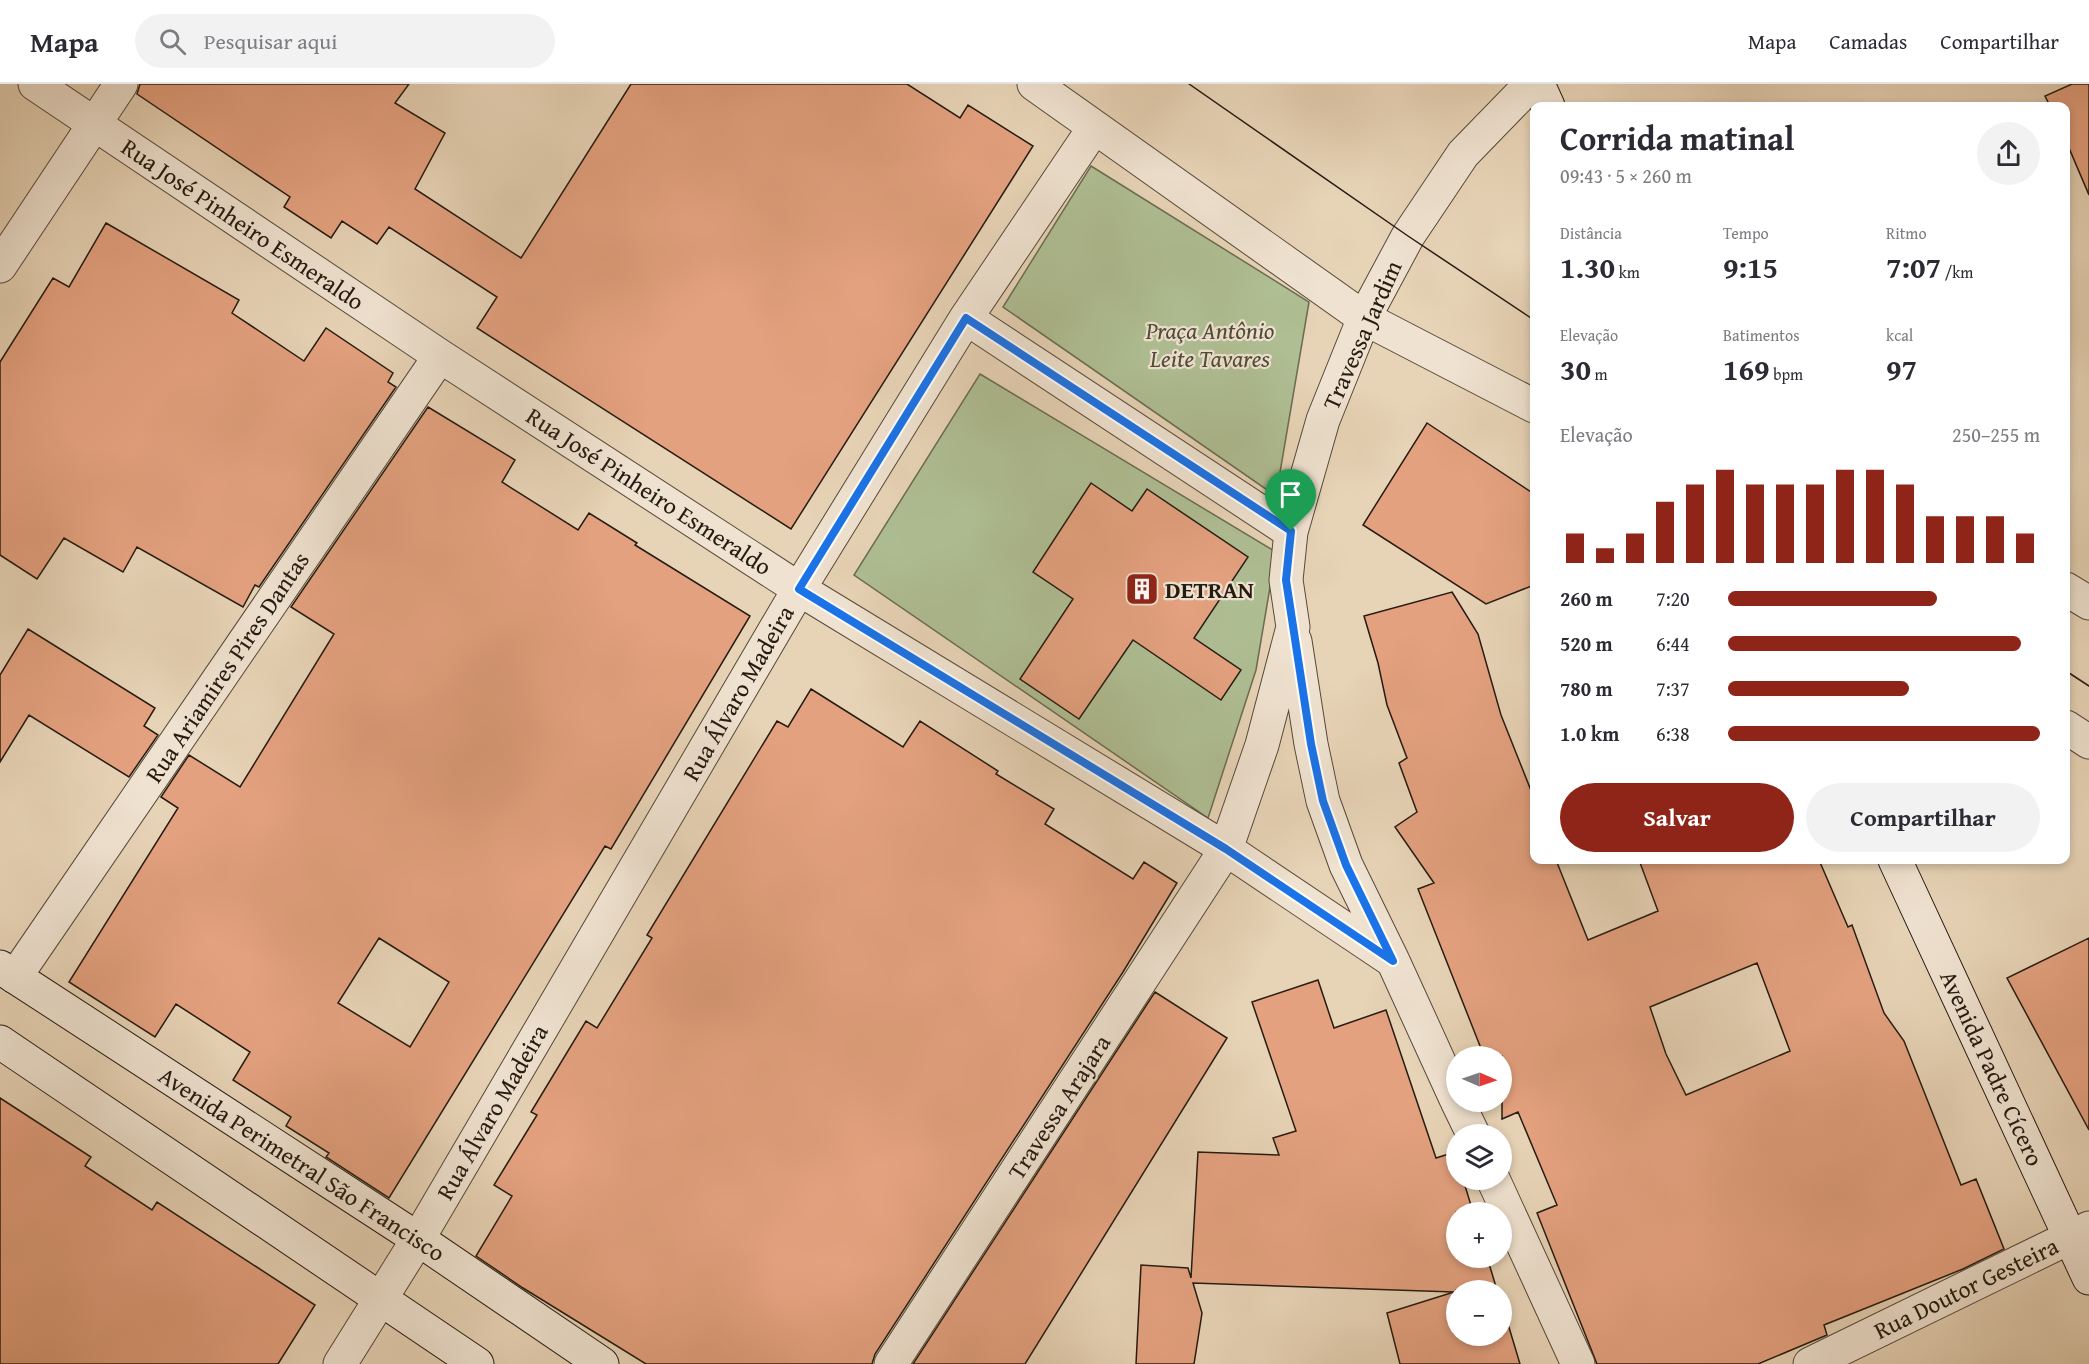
<!DOCTYPE html>
<html lang="pt">
<meta charset="utf-8">
<style>
body{margin:0;font-family:"Gentium Book Plus",serif;background:#f2f2f3;color:#2b2b33;height:100vh;display:flex;flex-direction:column;font-size:22px;white-space:nowrap}
*{box-sizing:border-box;margin:0}
p{font-size:20px;color:#7c7c81}
.icon{flex:none;width:33px;height:33px;fill:none;stroke:currentColor;stroke-width:2;stroke-linecap:round;stroke-linejoin:round}
.map{position:relative;flex:1;overflow:hidden}
.sheet{position:absolute;left:1530px;top:18px;width:540px;height:762px;display:flex;flex-direction:column;background:#fff;border-radius:12px;box-shadow:0 3px 9px #0003}
.sheet>*{flex:none}
.needle{width:39px;rotate:92deg}
.fabs{position:absolute;left:1446px;top:962px;display:grid;gap:12px}
.fabs a{display:grid;place-items:center;width:66px;height:66px;border-radius:50%;background:#fff;box-shadow:0 3px 9px #0003;font-size:30px}
.pin{position:absolute;display:grid;place-items:center;width:51px;height:51px;color:#fff;margin:-62px -26px;border-radius:50% 50% 50% 0;rotate:-45deg;box-shadow:0 0 6px #0007}
.pin .icon{rotate:45deg}
.round{display:grid;place-items:center;flex:none;width:63px;height:63px;border-radius:32px;background:#f2f2f3}
.overview{display:flex;align-items:center;justify-content:space-between;height:102px;padding:0 30px}
h1{font-size:33px;font-weight:700;line-height:45px}
.metrics{display:grid;grid-template-columns:repeat(3,1fr);gap:9px;height:102px;padding:6px 30px}
.metrics div{display:grid;align-content:center}
.metrics b{font-size:30px;font-weight:700}
.metrics small{font-size:16px;font-weight:400}
.metrics p{font-size:16px}
.chart{height:168px;padding:12px 30px}
.chart p{display:flex;justify-content:space-between}
.chart svg{width:100%;height:108px;margin-top:6px;stroke:#8f2418;stroke-width:6}
.primary-button{display:flex;gap:12px;margin-top:auto;padding:12px 30px}
.primary-button a{flex:1;height:69px;border-radius:36px;background:#8f2418;color:#fff;font-size:24px;font-weight:700;line-height:69px;text-align:center}
.primary-button a+a{background:#f2f2f3;color:#2b2b33}
ul{padding:0 30px;list-style:none;font-size:20px}
li{display:grid;grid-template-columns:96px 72px 1fr;align-items:center;height:45px}
li i{height:15px;border-radius:8px;background:#8f2418}
header{display:flex;align-items:center;gap:36px;box-sizing:border-box;height:84px;padding:0 30px;background:#fff;border-bottom:2px solid #e1e1e2}
header strong{font-size:28px}
nav{display:flex;gap:33px;margin-inline-start:auto;font-size:21px}
.search{width:420px;height:54px;background:#f2f2f3;display:flex;align-items:center;gap:15px;box-sizing:border-box;padding:0 21px;border-radius:33px;color:#7c7c81;font-size:22px}
.map>svg:first-child{display:block}
.green{fill:#afbe93;stroke:#6a6c52;stroke-width:1.5}
.building{fill:#e4a17f;stroke:#251b11;stroke-width:1.5;fill-rule:evenodd}
.lines{fill:none;stroke-linecap:round;stroke-linejoin:round}
.minor-casing{stroke:#56493a;stroke-width:35}
.secondary-casing{stroke:#251b11;stroke-width:35}
.minor{stroke:#efe2d0;stroke-width:33}
.secondary{stroke:#efe2d0;stroke-width:33}
.tram{stroke:#251b11;stroke-width:1.5}
.route-casing{stroke:#fff;stroke-width:12}
.route{stroke:#1a73e8;stroke-width:8}
.labels{text-anchor:middle;dominant-baseline:central;stroke-width:4.5;stroke-linejoin:round;paint-order:stroke}
.street-label{font-size:24px;fill:#251b11;stroke:#efe2d0}
.park-label{font-size:24px;font-style:italic;fill:#4e4c38;stroke:#efe2d0}
.poi-label{font-size:24px;font-weight:bold;fill:#251b11;stroke:#efe2d0;text-anchor:start}
</style>
<header>
<strong>Mapa</strong>
<div class="search"><svg class="icon" aria-label="search" viewBox="0 0 24 24"><circle cx="10" cy="10" r="6"/><path d="M15 15l6 6"/></svg>Pesquisar aqui</div>
<nav><a>Mapa</a><a>Camadas</a><a>Compartilhar</a></nav>
</header>
<div class="map">
<svg width="2089" height="1280" viewBox="0 0 2089 1280">
<rect width="100%" height="100%" fill="#e7d3b6"/>
<filter id="stains"><feTurbulence type="fractalNoise" baseFrequency=".00333" numOctaves="4"/><feColorMatrix values="0 0 0 0 .2 0 0 0 0 .09 0 0 0 0 .02 0 0 0 .5 -.17"/></filter>
<radialGradient id="worn" r=".72"><stop offset=".6" stop-color="#630" stop-opacity="0"/><stop offset="1" stop-color="#630" stop-opacity=".3"/></radialGradient>
<!-- green -->
<path class="green" d="M1091,82L1309,218L1276,412L1003,223Z
M980,290L1276,468L1256,586L1208,734L854,491Z"/>
<!-- building -->
<path class="building" d="M140,0H409L395,19L445,49L415,105L521,174L631,0H907L960,34L968,21L1033,62L791,445L477,244L497,213L389,143L377,160L342,137L331,154L284,123L290,113L137,10Z
M2072,0H2089V111L2066,57V22H2050L2045,12Z
M106,139L239,216L232,229L304,277L326,244L393,289L388,298L396,303L259,503L255,501L243,523L137,463L123,488L64,454L37,495L0,471V278L53,194L69,203Z
M428,323L515,376L502,398L578,446L589,429L637,459L635,461L750,532L611,765L605,762L389,1114L326,1073L329,1069L286,1042L291,1033L233,996L250,968L176,920L155,953L69,898L178,724L161,713L189,671L240,703L334,550L291,523ZM379,854L449,898L410,963L338,919Z
M1427,339L1534,410V501L1486,520L1363,441Z
M1091,399L1132,427L1147,405L1248,473L1194,554L1241,586L1221,616L1133,556L1079,635L1020,595L1073,515L1033,488Z
M1452,508L1478,550L1501,631L1534,714V776H1556L1588,856L1658,827L1639,776H1819L1848,843L1852,841L1884,929L1904,957L1961,1101L1976,1095L2004,1165L1963,1185L1824,1241L1827,1251L1758,1280H1597L1537,1129L1557,1121L1518,1028L1502,1035V972H1484L1418,805L1434,799L1395,743L1417,728L1399,679L1407,674L1387,621L1378,579L1364,532ZM1757,879L1790,967L1686,1011L1666,970L1650,923Z
M28,545L155,624L144,642L158,651L129,693L29,631L0,678V591Z
M811,605L903,663L920,637L998,687L996,690L1054,725L1045,740L1133,795L1144,778L1177,799L1123,888L875,1270L872,1280H646L523,1204L476,1172L512,1112L494,1101L537,1031L531,1028L586,937L597,944L652,854L647,851L777,637L788,643Z
M2089,854V1046L2007,894Z
M1318,896L1334,944L1386,926L1436,1074L1455,1068L1456,1095H1463L1473,1128H1456V1173H1487L1497,1206H1456V1251H1502V1220L1520,1280H1400L1387,1229L1454,1208L1193,1199L1202,1229L1194,1280H1136L1141,1181L1188,1184L1191,1194L1198,1068L1279,1071L1273,1054L1296,1047L1252,918Z
M1155,908L1227,954L1025,1280H913Z
M0,1014L91,1073L85,1082L152,1126L157,1118L315,1221L278,1280H0Z"/>
<g class="lines">
<defs>
<path id="minor" d="M35,0L440,272L799,505L1226,765L1393,877
M1034,0L1364,234L1534,322
M0,182L121,0
M966,234L1291,448
M2066,505L2089,519
M1295,557L1311,660L1323,717L1346,781L1393,877L1456,1015
M2066,643L2089,658
M15,893L440,272
M1457,1017L1473,1050
M1493,1095L1578,1280
M340,1280L418,1155L799,505L966,234L1094,44
M891,1280L1226,765L1262,661L1293,543L1286,496L1291,448L1323,336L1364,234L1408,152L1463,70L1531,0
M1810,1280L2089,1144"/>
<path id="secondary" d="M1538,0L1548,22
M1895,776L2089,1194
M0,883L418,1155L602,1280
M0,958L477,1280"/>
</defs>
<!-- minor casing -->
<use href="#minor" class="minor-casing"/>
<!-- secondary casing -->
<use href="#secondary" class="secondary-casing"/>
<!-- minor -->
<use href="#minor" class="minor"/>
<!-- secondary -->
<use href="#secondary" class="secondary"/>
<!-- tram -->
<path class="tram" d="M1189,0L1408,152L1534,236
M2066,587L2089,602"/>
</g>
<g class="lines">
<defs>
<path id="route" d="M966,234L1291,447L1286,496L1311,660L1323,717L1346,781L1393,877L1226,765L799,505Z"/>
</defs>
<!-- route casing -->
<use href="#route" class="route-casing"/>
<!-- route -->
<use href="#route" class="route"/>
</g>
<!-- icons -->
<defs>
<symbol id="building-square" viewBox="-11 -11 22 22"><rect x="-9" y="-9" width="18" height="18" rx="4" fill="#8f2418" stroke="#efe2d0"/><path d="M-4-6H4V6H1V3H-1V6H-4ZM-2.5-4.3h1.7v1.8h-1.7ZM.8-4.3h1.7v1.8H.8ZM-2.5-1h1.7V.8h-1.7ZM.8-1h1.7V.8H.8Z" fill="#fff"/></symbol>
</defs>
<g fill-rule="evenodd">
<use href="#building-square" x="1123" y="486" width="38" height="38"/>
</g>
<g class="labels">
<!-- street labels -->
<g class="street-label">
<text transform="translate(243 140) rotate(34)">Rua José Pinheiro Esmeraldo</text>
<text transform="translate(1362 251) rotate(-66)">Travessa Jardim</text>
<text transform="translate(649 407) rotate(33)">Rua José Pinheiro Esmeraldo</text>
<text transform="translate(227 583) rotate(-56)">Rua Ariamires Pires Dantas</text>
<text transform="translate(738 609) rotate(-60)">Rua Álvaro Madeira</text>
<text transform="translate(1992 984) rotate(65)">Avenida Padre Cícero</text>
<text transform="translate(1059 1023) rotate(-57)">Travessa Arajara</text>
<text transform="translate(492 1028) rotate(-60)">Rua Álvaro Madeira</text>
<text transform="translate(302 1080) rotate(33)">Avenida Perimetral São Francisco</text>
<text transform="translate(1966 1204) rotate(-26)">Rua Doutor Gesteira</text>
</g>
<!-- park labels -->
<g class="park-label">
<text x="1210" y="246">Praça Antônio<tspan x="1210" dy="28">Leite Tavares</tspan></text>
</g>
<!-- poi labels -->
<g class="poi-label">
<text x="1165" y="505">DETRAN</text>
</g>
</g>
<rect width="100%" height="100%" filter="url(#stains)"/>
<rect width="100%" height="100%" fill="url(#worn)"/>
</svg>
<div class="fabs">
<a><svg class="needle" viewBox="-14 -14 28 28"><path d="M0-13l5 13h-10z" fill="#e53935"/><path d="M0 13l5-13h-10z" fill="#7c7c81"/></svg></a>
<a><svg class="icon" aria-label="layers" viewBox="0 0 24 24"><path d="M12 4l9 5-9 5-9-5zM3 14l9 5 9-5"/></svg></a>
<a>+</a>
<a>−</a>
</div>
<div class="pin" style="left:1291px;top:447px;background:#1e9e55"><svg class="icon" aria-label="arrive" viewBox="0 0 24 24"><path d="M6 21V4h12l-3 4 3 4H6"/></svg></div>
<section class="sheet">
<div class="overview"><div><h1>Corrida matinal</h1><p>09:43 · 5 × 260 m</p></div><a class="round"><svg class="icon" aria-label="share" viewBox="0 0 24 24"><path d="M12 15V3M7 8l5-5 5 5M5 13v7h14v-7"/></svg></a></div>
<div class="metrics">
<div><p>Distância</p><b>1.30<small> km</small></b></div>
<div><p>Tempo</p><b>9:15</b></div>
<div><p>Ritmo</p><b>7:07<small> /km</small></b></div>
</div>
<div class="metrics">
<div><p>Elevação</p><b>30<small> m</small></b></div>
<div><p>Batimentos</p><b>169<small> bpm</small></b></div>
<div><p>kcal</p><b>97</b></div>
</div>
<div class="chart"><p><span>Elevação</span>250–255 m</p>
<svg viewBox="0 0 160 44" preserveAspectRatio="none"><path d="M5 44V32M15 44V38M25 44V32M35 44V19M45 44V12M55 44V6M65 44V12M75 44V12M85 44V12M95 44V6M105 44V6M115 44V12M125 44V25M135 44V25M145 44V25M155 44V32"/></svg>
</div>
<ul>
<li><b>260 m</b>7:20<i style="width:67%"></i></li>
<li><b>520 m</b>6:44<i style="width:94%"></i></li>
<li><b>780 m</b>7:37<i style="width:58%"></i></li>
<li><b>1.0 km</b>6:38<i style="width:100%"></i></li>
</ul>
<div class="primary-button"><a>Salvar</a><a>Compartilhar</a></div>
</section>
</div>
